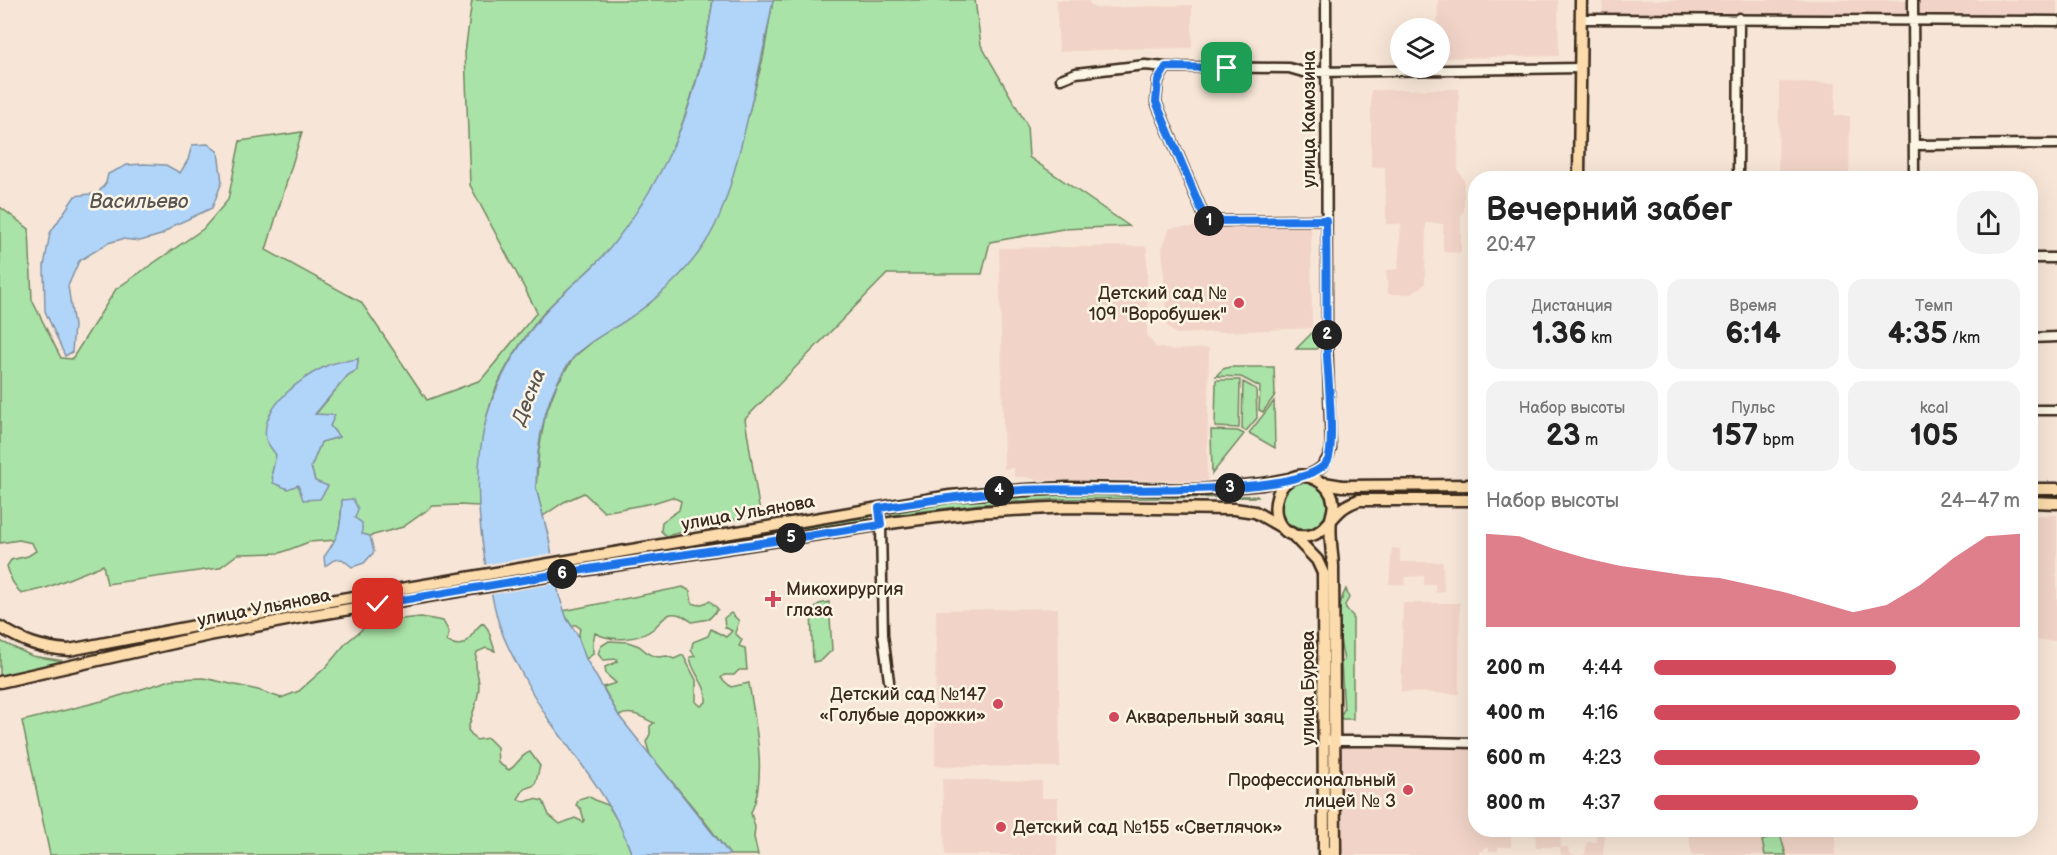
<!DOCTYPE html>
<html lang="ru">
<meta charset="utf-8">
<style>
body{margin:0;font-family:"Balsamiq Sans",sans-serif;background:#f2f2f2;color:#222;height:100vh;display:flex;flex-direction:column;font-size:22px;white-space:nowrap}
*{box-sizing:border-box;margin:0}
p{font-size:20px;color:#767676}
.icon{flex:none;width:33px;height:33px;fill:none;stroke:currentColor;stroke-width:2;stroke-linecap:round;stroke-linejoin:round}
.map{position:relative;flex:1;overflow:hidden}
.drawer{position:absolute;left:1468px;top:171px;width:570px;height:666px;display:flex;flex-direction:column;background:#fff;border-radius:24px;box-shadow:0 6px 24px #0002}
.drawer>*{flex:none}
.buttons{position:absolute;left:1390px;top:18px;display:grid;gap:12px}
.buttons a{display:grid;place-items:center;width:60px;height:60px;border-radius:50%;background:#fff;box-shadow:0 6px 24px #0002;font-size:30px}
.pin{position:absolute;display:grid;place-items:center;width:51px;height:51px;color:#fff;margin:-26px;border-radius:12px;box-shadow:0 3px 9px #0006}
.km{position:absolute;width:30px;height:30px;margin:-15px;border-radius:50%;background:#222;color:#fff;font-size:16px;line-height:30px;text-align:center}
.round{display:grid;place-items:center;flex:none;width:63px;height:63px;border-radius:24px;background:#f2f2f2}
.overview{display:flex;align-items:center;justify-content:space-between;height:102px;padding:0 18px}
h1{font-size:33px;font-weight:800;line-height:45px}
.metrics{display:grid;grid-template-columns:repeat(3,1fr);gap:9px;height:102px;padding:6px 18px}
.metrics div{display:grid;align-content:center;border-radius:15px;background:#f2f2f2;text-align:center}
.metrics b{font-size:30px;font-weight:800}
.metrics small{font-size:16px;font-weight:400}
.metrics p{font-size:16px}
.chart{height:168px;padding:12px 18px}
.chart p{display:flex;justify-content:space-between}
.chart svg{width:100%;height:108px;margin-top:6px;fill:#d1495b;opacity:.7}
ul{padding:0 18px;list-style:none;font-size:20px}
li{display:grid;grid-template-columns:96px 72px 1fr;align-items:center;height:45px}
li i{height:15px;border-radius:8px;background:#d1495b}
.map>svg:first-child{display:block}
.built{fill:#f1d4c7}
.green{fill:#aae3a7;stroke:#728662;stroke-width:1.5;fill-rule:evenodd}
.water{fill:#b1d5f9;stroke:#8291a1;stroke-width:1.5}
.pier{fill:#f7e6d7}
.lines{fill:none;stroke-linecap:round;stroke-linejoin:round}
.minor-casing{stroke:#3b2a1e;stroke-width:13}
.major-casing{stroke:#3b2a1e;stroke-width:15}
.minor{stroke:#fcf5e5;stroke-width:8}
.major{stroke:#fcdcac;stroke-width:10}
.route-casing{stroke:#fff;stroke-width:12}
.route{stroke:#1a73e8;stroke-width:8}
.poi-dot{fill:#d1495b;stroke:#fcf5e5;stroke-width:2}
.labels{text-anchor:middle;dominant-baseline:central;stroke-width:5;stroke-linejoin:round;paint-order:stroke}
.street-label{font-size:18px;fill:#3b2a1e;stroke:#fcf5e5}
.poi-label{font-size:18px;fill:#3b2a1e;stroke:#fcf5e5;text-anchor:end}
.water-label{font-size:20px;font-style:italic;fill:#585555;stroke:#fcf5e5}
</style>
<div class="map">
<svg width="2057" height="855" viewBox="0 0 2057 855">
<rect width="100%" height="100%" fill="#f7e6d7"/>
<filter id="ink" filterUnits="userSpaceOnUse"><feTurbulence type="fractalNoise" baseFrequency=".0167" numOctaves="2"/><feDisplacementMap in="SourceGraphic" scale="12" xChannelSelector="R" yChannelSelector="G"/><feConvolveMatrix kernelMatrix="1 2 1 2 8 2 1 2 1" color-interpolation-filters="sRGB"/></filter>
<g filter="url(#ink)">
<!-- built -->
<path class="built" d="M1056,0H1088L1091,5L1095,8L1192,5V48L1122,49L1059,52Z
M1438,0H1558L1559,56L1440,58V28H1437Z
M1603,0H2057V16L1602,14Z
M1779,82L1836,83L1835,116H1850L1849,178H1778Z
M1459,89L1458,170L1464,180V210L1461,215V253L1443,252V224L1426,223L1425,284L1411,294H1388L1386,270L1398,269L1401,224H1386L1385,167H1371V90Z
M1180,227H1311L1312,328L1176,334L1167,326L1162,248L1170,228Z
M1144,246L1147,249V336L1156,347L1172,350L1209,348L1207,481L1036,480L1025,477H1014V468L1004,469L999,248Z
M2031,515H2057V575L2052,576H2057V641L2031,640Z
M1392,548L1400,549V562H1443L1444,591L1436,593L1435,584L1424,585V576L1406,577L1405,585L1389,584Z
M1403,603H1460L1459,694L1401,692Z
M1058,608L1060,767L935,766L936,610Z
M1344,746L1476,749V830H1511V847H1498V851H1489V848H1484V851H1480V855H1341V750Z
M942,779L1042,781V798H1058L1057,855H945Z
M1535,830H1560L1561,847H1568L1569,853L1578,855L1585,854L1587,842H1596L1597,832L1605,833L1603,855H1561L1560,847H1536Z
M1688,830H1835V855H1692Z"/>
<!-- green -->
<path class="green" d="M472,0H713C699,90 672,174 613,246C593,269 568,287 547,309C523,337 495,379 487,416C481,445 480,476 479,506L459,505L433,506L403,527L370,536L362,534L355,518L342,500L341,517L337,540L309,542L280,553L238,554L219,568L107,584L103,565L46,588L21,594L12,581L7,566L11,560L28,556L36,551L32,543L19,540L0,543V207L29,229L32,300L61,358L72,359L116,289L203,229L228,200L240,141L302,132L266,250L361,302L427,400L481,380L537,312L470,185L465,53ZM358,359L357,370L348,375L315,415H334L330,426L339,437L321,442L311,467L315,481L298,485L272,473L276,455Z
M773,0H975L981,45L1027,125L1029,157L1129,226L1063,229L990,242L982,274H887L745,419L760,513L666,536L661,531L662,522L679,510L681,501L672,497L653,503L604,512L584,493L564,502L543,516L536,488L539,450L545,416L557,384L574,357L597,338L649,304L691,262L734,170L763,58Z
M1319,326L1317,349H1296Z
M1230,367H1274L1275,395L1263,412L1259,410L1260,387L1241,377L1216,376L1223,369Z
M1216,380H1240L1239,428L1215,427Z
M1243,382L1256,389L1257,418L1246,431L1242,429Z
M1274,401L1275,448L1249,433Z
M1211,430L1238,431L1244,434L1212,474Z
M1281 506a23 23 0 1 1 46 0a23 23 0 1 1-46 0Z
M1059,495L1257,496L1258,497L1059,499L981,504L892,515L889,514L891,511L965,501Z
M869,515V519L691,549L688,547L693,544Z
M683,587L690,591L692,603L699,605L710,601L718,609L709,619L692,622C685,617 680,613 671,614C664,616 659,624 653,629C640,640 611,642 595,633L593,642V654L586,659L578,640L580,628L576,625H571L563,611Z
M1346,589L1349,598L1345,605L1346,609L1353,616V719H1342L1340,716L1344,710L1341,663L1344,660C1339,639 1335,608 1346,589Z
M829,602L832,650L822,660L813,662L811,612L819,604Z
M731,613L739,621L735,633L742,640L739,646L745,648L747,670H739L734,675H724L721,678L731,687L749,683C755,723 768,776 751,813L755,827L754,837L758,855H730L706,823L650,755L646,742L650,734V726L654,723C643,718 631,709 619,716L603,687L616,683L606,674L605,667L617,662V659L603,660L598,654L601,646L609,641L628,642L639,646L649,654L658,657L667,656L674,659L683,655L696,680V702L701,706L706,702C708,684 692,674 690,657L695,656L691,650L693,642L708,636L711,629L726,637L732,631L725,627L724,618Z
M421,617L443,621L449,632L447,641C469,654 470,630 483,623L488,629L495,651L486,648L477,652C473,665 479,674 479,686C479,701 471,715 468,730L476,740L488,738L497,747L498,763L509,770C519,764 519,756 530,752L540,766L535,785L524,789L518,799L525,802L534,799L543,801L549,815L560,824L575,818L583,822L584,820L581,809L576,805L579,799L588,796L597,801L608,805L621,826L632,855H50L22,721L106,700L174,679L204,678L258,690L281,698L299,691L326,667L346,643L365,627L392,620Z
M0,641L32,656L64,661V663L0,679Z
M1784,830H1788L1780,834L1786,855H1765L1762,841Z"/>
<!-- water -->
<path class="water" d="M713,0H773C765,47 754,92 743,138C733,175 725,214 704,245C685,274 654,302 625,321C608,332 587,342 573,358C545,392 536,444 536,488L549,539L559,595L567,619L577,634L586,659L619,716L730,855H632C615,804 580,763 549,720C538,704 529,687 520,670C511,653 502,636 497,617C481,554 470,479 487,416C498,377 520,342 546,311C567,287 595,269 614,243C674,165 699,96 713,0Z
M208,144L218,152L222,182L212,208L175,225L161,235L140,241L122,239L108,243L79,261L68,286L74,326L72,352L65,356L45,311L44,266L50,233L75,196L98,193L106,183L108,174L127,165L144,164L166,165L180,173L188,160L192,145Z
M358,359L357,370L348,375L315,414L335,415L330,426L339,437L321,442L311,467L315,481L328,486L320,499L303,500L298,485L288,489L273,483L272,473L276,455C273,450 267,444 266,439C260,407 301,378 326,366C335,361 348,361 358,359Z
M353,499L358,509L355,518L362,523V534L370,536L374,552L364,563L352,567L342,559L334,560L325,566L324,557C340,535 341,527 342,500Z"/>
<!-- pier -->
<path class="pier" d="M555,553L559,583L489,595L483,565Z"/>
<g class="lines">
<defs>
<path id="minor" d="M1913,0L1914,178
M1581,19L2057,21
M1166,67L1158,81L1156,102L1206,221L1326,220
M1061,79L1076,73L1145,65L1166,67L1289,68L1303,72H1319L1580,68
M1914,145L2057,144
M1738,178L1739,18
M2031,258H2057
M2031,338L2057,337
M2031,410H2057
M1304,476C1320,471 1326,465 1331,449L1327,338L1326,0
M879,508L881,525L883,635L889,681
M1329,741H1380L1476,743"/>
<path id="major" d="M1579,178L1581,0
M1324,483L1342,486L1476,485
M2031,489H2057
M2031,502L2057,503
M1291,533L1317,560L1323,573L1324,855
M0,627C24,642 40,648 69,650L300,606L950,496L1025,490L1067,488L1200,490L1263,484L1294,478
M0,682L209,635L302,617L607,566L897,522L977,512L1068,507L1234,509L1255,512L1283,528
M1335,855L1333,566C1332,551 1329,534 1331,519C1332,513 1335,508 1333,501C1332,492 1325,484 1317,480C1272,456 1256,542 1308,536C1324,534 1331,517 1343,508C1348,504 1354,502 1359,500H1476"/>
</defs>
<!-- minor casing -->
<use href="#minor" class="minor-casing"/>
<!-- major casing -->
<use href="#major" class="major-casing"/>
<!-- minor -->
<use href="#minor" class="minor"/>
<!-- major -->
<use href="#major" class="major"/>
</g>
</g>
<g class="lines" filter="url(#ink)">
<defs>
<path id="route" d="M378,604L607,566L881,525L879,508C927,501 974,493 1022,490C1071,486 1308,502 1328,460C1335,443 1328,378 1327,356C1326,311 1327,265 1326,220L1206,221L1156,102L1158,81L1166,67L1227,68"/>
</defs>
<!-- route casing -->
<use href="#route" class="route-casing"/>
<!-- route -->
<use href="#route" class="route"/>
</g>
<!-- markers -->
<g class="poi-dot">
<circle cx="1239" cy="303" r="6"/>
<path d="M770 590h6v6h6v6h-6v6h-6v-6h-6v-6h6z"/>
<circle cx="998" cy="704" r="6"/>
<circle cx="1114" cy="717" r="6"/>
<circle cx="1408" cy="790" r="6"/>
<circle cx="1001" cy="827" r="6"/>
</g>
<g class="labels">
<!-- street labels -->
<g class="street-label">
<text transform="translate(1309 119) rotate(-90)">улица Камозина</text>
<text transform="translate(748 513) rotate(-10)">улица Ульянова</text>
<text transform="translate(264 608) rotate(-11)">улица Ульянова</text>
<text transform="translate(1308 688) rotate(-90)">улица Бурова</text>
</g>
<!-- poi labels -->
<g class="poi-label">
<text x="1227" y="293">Детский сад №<tspan x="1227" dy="21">109 "Воробушек"</tspan></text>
<text x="786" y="589" text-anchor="start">Микохирургия<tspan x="786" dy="21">глаза</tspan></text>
<text x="986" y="694">Детский сад №147<tspan x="986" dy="21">«Голубые дорожки»</tspan></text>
<text x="1126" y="717" text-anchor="start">Акварельный заяц</text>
<text x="1396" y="780">Профессиональный<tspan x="1396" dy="21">лицей № 3</tspan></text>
<text x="1013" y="827" text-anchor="start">Детский сад №155 «Светлячок»</text>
</g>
<!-- water labels -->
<g class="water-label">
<text x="139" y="202">Васильево</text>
<text transform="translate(529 397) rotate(-68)">Десна</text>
</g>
</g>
</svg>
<div class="buttons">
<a><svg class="icon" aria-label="layers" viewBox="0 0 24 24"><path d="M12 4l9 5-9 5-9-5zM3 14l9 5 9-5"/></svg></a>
</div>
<div class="pin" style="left:1227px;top:68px;background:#1e9e55"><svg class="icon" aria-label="arrive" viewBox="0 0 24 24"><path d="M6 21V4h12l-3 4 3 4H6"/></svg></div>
<div class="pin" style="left:378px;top:604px;background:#d93025"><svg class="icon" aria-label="check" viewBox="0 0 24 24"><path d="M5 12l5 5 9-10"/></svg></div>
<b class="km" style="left:1209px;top:221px">1</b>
<b class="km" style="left:1327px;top:335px">2</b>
<b class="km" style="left:1230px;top:488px">3</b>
<b class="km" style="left:999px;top:491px">4</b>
<b class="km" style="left:791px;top:538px">5</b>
<b class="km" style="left:562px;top:574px">6</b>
<section class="drawer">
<div class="overview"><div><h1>Вечерний забег</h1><p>20:47</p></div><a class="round"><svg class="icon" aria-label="share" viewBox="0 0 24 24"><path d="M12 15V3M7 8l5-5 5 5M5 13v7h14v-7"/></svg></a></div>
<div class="metrics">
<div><p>Дистанция</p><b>1.36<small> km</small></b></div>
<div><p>Время</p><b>6:14</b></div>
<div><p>Темп</p><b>4:35<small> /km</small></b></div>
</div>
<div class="metrics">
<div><p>Набор высоты</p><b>23<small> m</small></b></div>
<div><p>Пульс</p><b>157<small> bpm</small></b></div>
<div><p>kcal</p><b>105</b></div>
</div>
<div class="chart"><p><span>Набор высоты</span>24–47 m</p>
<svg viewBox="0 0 160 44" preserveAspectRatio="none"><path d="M0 44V6L10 7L20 12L30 16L40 19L50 21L60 23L70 24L80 27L90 30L100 34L110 38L120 35L130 27L140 16L150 7L160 6V44z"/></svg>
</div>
<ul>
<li><b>200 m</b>4:44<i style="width:66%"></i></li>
<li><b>400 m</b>4:16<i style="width:100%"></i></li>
<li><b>600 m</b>4:23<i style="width:89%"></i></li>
<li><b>800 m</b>4:37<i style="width:72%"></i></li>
</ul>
</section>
</div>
